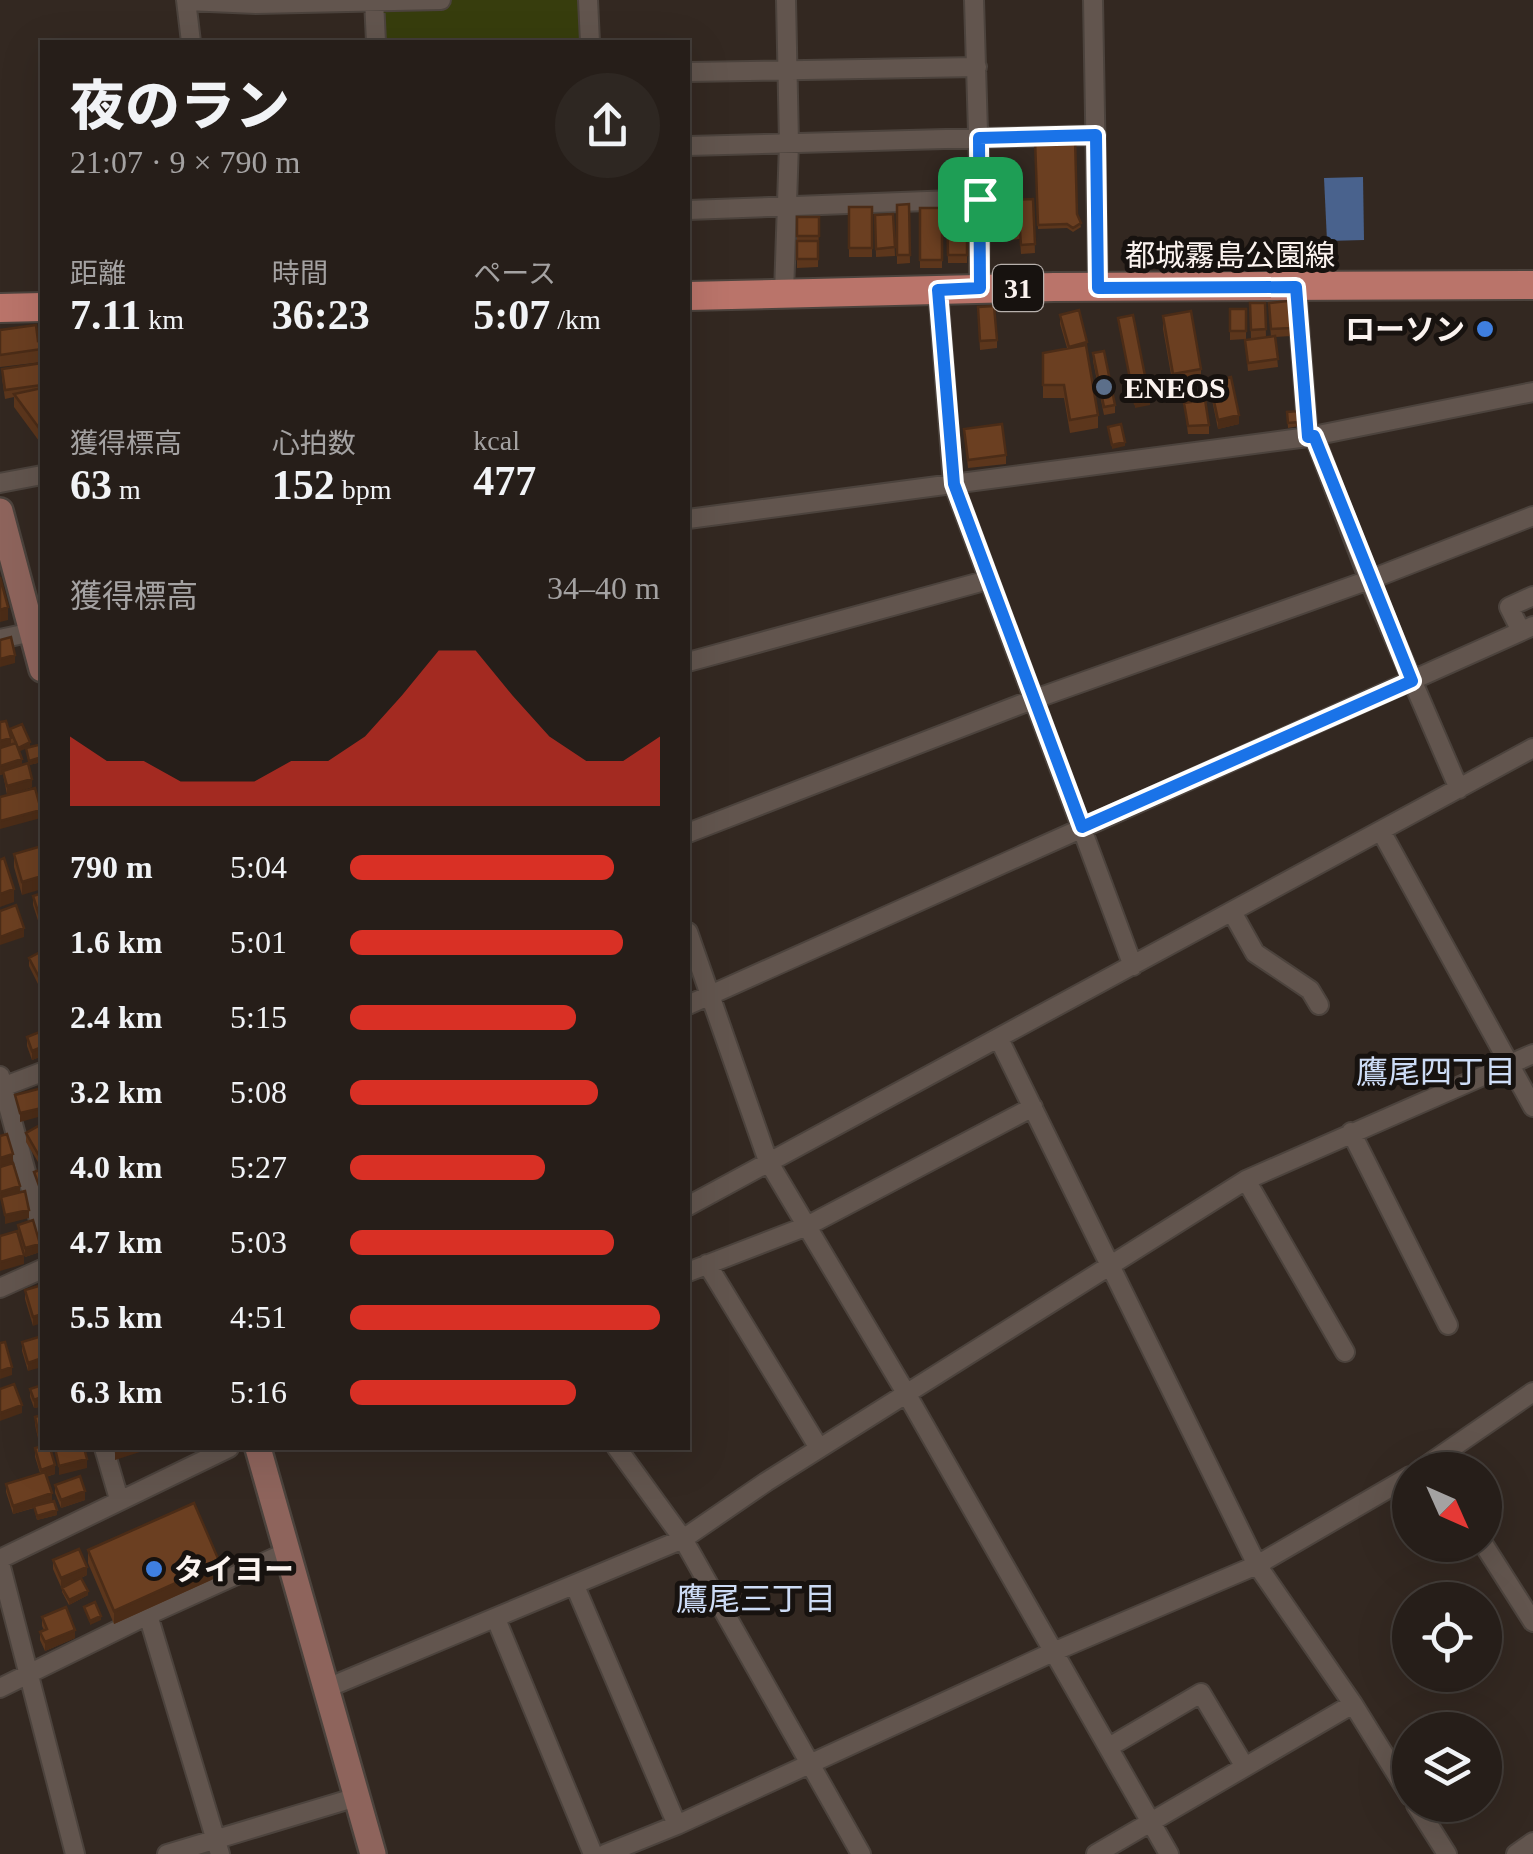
<!DOCTYPE html>
<html lang="ja">
<meta charset="utf-8">
<style>
body{margin:0;font-family:"Times New Roman","Noto Sans JP",serif;background:#2e2722;color:#f1f3f6;height:100vh;display:flex;flex-direction:column;font-size:38px;white-space:nowrap}
*{box-sizing:border-box;margin:0}
p{font-size:32px;color:#a4a2a2}
.icon{flex:none;width:55px;height:55px;fill:none;stroke:currentColor;stroke-width:2;stroke-linecap:round;stroke-linejoin:round}
.map{position:relative;flex:1;overflow:hidden}
.drawer{position:absolute;left:40px;top:40px;width:650px;height:1410px;display:flex;flex-direction:column;background:#261e19;border-radius:0px;box-shadow:0 10px 40px #0002,0 0 0 2px #423c38}
.drawer>*{flex:none}
.needle{width:65px;rotate:135deg}
.tools{position:absolute;left:1392px;top:1452px;display:grid;gap:20px}
.tools a{display:grid;place-items:center;width:110px;height:110px;border-radius:50%;background:#261e19;box-shadow:0 10px 40px #0002,0 0 0 2px #423c38;font-size:50px}
.pin{position:absolute;display:grid;place-items:center;width:85px;height:85px;color:#fff;margin:-42px;border-radius:20px;box-shadow:0 5px 15px #0006}
.round{display:grid;place-items:center;flex:none;width:105px;height:105px;border-radius:52px;background:#2e2722}
.headline{display:flex;align-items:center;justify-content:space-between;height:170px;padding:0 30px}
h1{font-size:55px;font-weight:800;line-height:75px}
.figures{display:grid;grid-template-columns:repeat(3,1fr);gap:15px;height:170px;padding:10px 30px}
.figures div{display:grid;align-content:center}
.figures b{font-size:42px;font-weight:800}
.figures small{font-size:28px;font-weight:400}
.figures p{font-size:28px}
.chart{height:280px;padding:20px 30px}
.chart p{display:flex;justify-content:space-between}
.chart svg{width:100%;height:180px;margin-top:10px;fill:#d93025;opacity:.7}
ul{padding:0 30px;list-style:none;font-size:32px}
li{display:grid;grid-template-columns:160px 120px 1fr;align-items:center;height:75px}
li i{height:25px;border-radius:12px;background:#d93025}
.map>svg:first-child{display:block}
.green{fill:#373d0d}
.water{fill:#49628d}
.lines{fill:none;stroke-linecap:round;stroke-linejoin:round}
.street-casing{stroke:#4c433d;stroke-width:22}
.secondary-casing{stroke:#4c433d;stroke-width:30}
.primary-casing{stroke:#4c433d;stroke-width:32}
.street{stroke:#62554e;stroke-width:18}
.secondary{stroke:#8e645c;stroke-width:25}
.primary{stroke:#ba746a;stroke-width:28}
.wall{fill:#5c361c}
.shaded-wall{fill:#4b2c17}
.building{fill:#6b3f21;stroke:#4b2c17;stroke-width:2.5}
.route-casing{stroke:#fff;stroke-width:20}
.route{stroke:#1a73e8;stroke-width:12}
.shop-dot{fill:#3f7fe0;stroke:#17120f;stroke-width:4}
.service-dot{fill:#5c6f8a;stroke:#17120f;stroke-width:4}
.labels{text-anchor:middle;dominant-baseline:central;stroke-width:10;stroke-linejoin:round;paint-order:stroke}
.shield{fill:#17120f;stroke:#b7b0ac;stroke-width:2.5}
.shield-label{font-size:28px;font-weight:bold;fill:#fbf3ef}
.street-label{font-size:30px;fill:#fbf3ef;stroke:#17120f}
.poi-label{font-size:30px;font-weight:bold;fill:#fbf3ef;stroke:#17120f;text-anchor:start}
.neighbourhood-label{font-size:32px;fill:#cddcf6;stroke:#17120f}
</style>
<div class="map">
<svg width="1533" height="1854" viewBox="0 0 1533 1854">
<rect width="100%" height="100%" fill="#332821"/>
<!-- green -->
<path class="green" d="M374,0H588L590,42H376Z"/>
<!-- water -->
<path class="water" d="M1363,177L1364,240L1327,241L1324,178Z"/>
<g class="lines">
<defs>
<path id="street" d="M186,0L191,42
M374,0L376,42
M588,0L590,42
M974,0L980,199L979,288
M1093,0L1098,288
M186,1L256,4L441,0
M688,72L977,67
M688,146L1096,135
M688,210L980,199
M1296,287L1308,437
M938,290L953,483L1133,966
M784,293L789,143L786,0
M1314,436L1369,580L1459,789
M0,483L42,475
M688,519L1308,437L1533,392
M1521,631L1509,607L1533,596
M0,639L42,630
M688,662L988,580
M1381,831L1533,1107
M688,833L1032,700L1369,580L1533,516
M1232,912L1255,953L1310,990L1319,1005
M688,932L768,1161L906,1393L1169,1854
M688,1005L1533,626
M999,1039L1257,1565L1353,1704L1410,1796
M0,1076L42,1231
M0,1088L42,1072
M1351,1132L1448,1325
M1246,1180L1345,1352
M688,1206L1533,748
M707,1264L819,1448
M688,1272L807,1226L1033,1107
M0,1288L42,1269
M104,1448L119,1499
M617,1448L683,1539L861,1854
M1420,1470L1533,1392
M1484,1545L1533,1622
M0,1559L229,1448
M0,1563L75,1854
M575,1586L677,1825
M148,1615L287,1552
M496,1619L593,1854
M0,1688L148,1615L220,1854
M327,1688L683,1539L766,1482L1246,1180L1533,1054
M1109,1747L1201,1693L1245,1767
M1416,1805L1447,1854
M167,1854L357,1797
M605,1854L677,1825L1053,1652L1257,1565L1410,1476
M1096,1854L1353,1704
M1516,1854L1533,1842"/>
<path id="secondary" d="M0,511L42,669
M258,1448L373,1854"/>
<path id="primary" d="M688,296L1054,287L1533,285
M0,308L42,307"/>
</defs>
<!-- street casing -->
<use href="#street" class="street-casing"/>
<!-- secondary casing -->
<use href="#secondary" class="secondary-casing"/>
<!-- primary casing -->
<use href="#primary" class="primary-casing"/>
<!-- street -->
<use href="#street" class="street"/>
<!-- secondary -->
<use href="#secondary" class="secondary"/>
<!-- primary -->
<use href="#primary" class="primary"/>
</g>
<!-- wall -->
<path class="wall" d="M1035,139L1077,214L1081,227L1073,232L1067,228L1038,229Z
M1033,199L1035,253L1021,254L1020,239L990,241L989,201Z
M909,204L910,263L897,264V205Z
M849,207H872V257H849Z
M920,208H942V268H920Z
M893,214L895,256L876,257L875,215Z
M947,214H967V263H948Z
M797,217H819L818,267L797,268Z
M1250,303H1265L1266,337H1271L1269,312L1291,328V336L1275,337L1278,367L1248,371L1245,340L1264,338H1251Z
M1230,309H1246V339L1230,340Z
M1060,315L1087,350L1098,415V428L1070,433L1064,398H1043V353L1067,348L1060,324Z
M978,316L997,340V348L980,350Z
M1163,316L1201,369V382L1173,386L1163,329Z
M0,330L38,341L42,340V362L0,367Z
M1093,353L1115,405V413L1104,415L1093,361Z
M42,363V442L39,441L14,407V397L5,399L2,378V369Z
M1219,380L1239,424L1218,429L1211,395V387L1219,385Z
M1190,396L1209,425V434H1188L1184,403L1190,402Z
M1298,411L1299,426L1288,428L1287,412Z
M964,429L1006,455V464L968,468Z
M0,722L10,732L30,747L42,744V762L29,765L26,748L19,751L22,765L32,787L7,795L3,774L0,775Z
M42,846L22,895L14,867V854Z
M42,893L41,930L33,905V896Z
M42,951L41,990L29,966V958Z
M42,1031V1056L32,1060L27,1046V1037Z
M42,1124L38,1162L26,1142V1133Z
M18,1225L40,1252L25,1257L18,1234Z
M42,1285L33,1326L25,1299V1290Z
M42,1336L28,1371L22,1351V1342Z
M42,1385V1448L55,1474L46,1477L52,1501L57,1515L37,1520L34,1508L13,1514L6,1492V1484L40,1473L35,1457V1448L40,1447L35,1425V1417L42,1415L39,1407L34,1408L30,1397V1389Z
M55,1485L85,1500L61,1508L55,1493Z
M88,1550L220,1576L114,1624L88,1563Z
M53,1560L87,1575L81,1578L88,1595L69,1605L62,1592V1588L81,1578L61,1587L53,1569Z
M42,1617L75,1638L45,1651L40,1640V1632L44,1630L42,1626Z"/>
<!-- shaded-wall -->
<path class="shaded-wall" d="M1150,401V405L1135,408V404Z
M1239,415V424L1218,429V420Z
M1125,442V446L1112,449V445Z
M8,607V620L0,622V610Z
M15,655V663L0,667V659Z
M11,738V747L0,750V741Z
M30,742V747L18,752V748Z
M42,757V762L29,765V761Z
M22,759V768L0,775V766Z
M32,779V787L7,795V786Z
M41,810V818L0,829V821Z
M42,876V889L22,895V882Z
M14,889V902L0,907V894Z
M24,928V937L0,945V937Z
M42,1047V1056L32,1060V1051Z
M42,1108V1116L20,1122V1113Z
M42,1151V1159L38,1162V1154Z
M13,1154V1163L0,1167V1158Z
M20,1186V1194L0,1200V1192Z
M29,1210V1218L5,1224V1215Z
M40,1244V1252L25,1257V1248Z
M24,1255V1264L0,1271V1262Z
M42,1314V1323L33,1326V1317Z
M42,1358V1367L28,1371V1363Z
M12,1367V1375L0,1379V1371Z
M39,1398V1407L34,1408V1400Z
M22,1405V1413L0,1421V1413Z
M127,1448H143V1451L115,1460V1451Z
M87,1459V1468L59,1475V1466Z
M55,1465V1474L41,1478V1470Z
M85,1491V1500L61,1508V1500Z
M52,1493V1502L13,1514V1506Z
M57,1510V1515L37,1520V1516Z
M220,1563V1576L114,1624V1611Z
M87,1567V1575L61,1587V1578Z
M88,1591V1595L69,1605V1600Z
M101,1616V1620L90,1625V1621Z
M75,1630V1638L45,1651V1642Z"/>
<!-- building -->
<path class="building" d="M1075,138L1077,214L1081,223L1073,228L1067,224L1038,225L1035,139Z
M1033,199L1035,244L1021,245L1020,231L990,232L989,201Z
M909,204L910,255H897V205Z
M849,207H872V248H849Z
M920,208H942V260H920Z
M893,214L895,247L876,249L875,215Z
M947,214H967V255H948Z
M797,217H819V236H797Z
M797,241H818V259H797Z
M1288,301L1291,328L1271,329L1269,303Z
M1250,303H1265L1266,329L1251,330Z
M994,306L997,340L980,341L978,307Z
M1230,309H1246V331H1230Z
M1079,310L1087,342L1069,347L1060,315Z
M1191,311L1201,369L1173,374L1163,316Z
M1133,315L1150,401L1135,404L1118,318Z
M36,325L38,341L42,340V349L0,355V330Z
M1275,336L1278,359L1248,363L1245,340Z
M1086,345L1098,415L1070,420L1064,385H1043V353Z
M1104,351L1115,405L1104,407L1093,353Z
M42,363V385L5,390L2,369Z
M1231,377L1239,415L1218,420L1211,387L1220,385L1219,380Z
M42,388V429L39,428L14,394Z
M1204,393L1209,425L1188,426L1184,403L1191,402L1190,396Z
M1298,411L1299,422L1288,423L1287,412Z
M1002,424L1006,455L968,460L964,429Z
M1121,424L1125,442L1112,445L1108,427Z
M0,577L8,607L0,610Z
M11,637L15,655L0,659V640Z
M6,721L11,738L0,741V722Z
M22,724L30,742L18,748L10,729Z
M16,743L22,759L0,766V748Z
M42,744V757L29,761L26,748Z
M28,763L32,779L7,786L3,771Z
M35,788L41,810L0,821V797Z
M42,846V876L22,882L14,854Z
M4,858L14,889L0,894V860Z
M42,893V921H41L33,896Z
M16,905L24,928L0,937V911Z
M42,951V980L41,981L29,958Z
M42,1031V1047L32,1051L27,1037Z
M42,1088V1108L20,1113L15,1095Z
M42,1124V1151L38,1154L26,1133Z
M7,1134L13,1154L0,1158V1136Z
M13,1163L20,1186L0,1192V1167Z
M42,1169V1191H41L34,1172Z
M25,1191L29,1210L5,1215L1,1197Z
M33,1220L40,1244L25,1248L18,1225Z
M17,1231L24,1255L0,1262V1236Z
M42,1285V1314L33,1317L25,1290Z
M42,1336V1358L28,1363L22,1342Z
M5,1342L12,1367L0,1371V1343Z
M14,1384L22,1405L0,1413V1389Z
M42,1385V1408L39,1398L34,1400L30,1389Z
M42,1415V1439L40,1440L35,1417Z
M42,1446V1448H50L55,1465L41,1470L35,1448Z
M55,1448H84L87,1459L59,1466Z
M45,1472L52,1493L13,1506L6,1484Z
M80,1476L85,1491L61,1500L55,1485Z
M54,1501L57,1510L37,1516L34,1506Z
M194,1503L220,1563L114,1611L88,1550Z
M79,1549L87,1567L61,1578L53,1560Z
M81,1578L88,1591L69,1600L62,1588Z
M95,1602L101,1616L90,1621L84,1607Z
M66,1607L75,1630L45,1642L40,1632L47,1629L42,1617Z"/>
<g class="lines">
<defs>
<path id="route" d="M1096,135L1098,288L1296,287L1308,437L1314,436L1412,681L1082,827L954,484L938,290L980,288L979,138Z"/>
</defs>
<!-- route casing -->
<use href="#route" class="route-casing"/>
<!-- route -->
<use href="#route" class="route"/>
</g>
<!-- markers -->
<g class="shop-dot">
<circle cx="1485" cy="329" r="10"/>
<circle cx="154" cy="1569" r="10"/>
</g>
<circle class="service-dot" cx="1104" cy="387" r="10"/>
<g class="labels">
<!-- shield labels -->
<rect class="shield" x="993" y="265" width="50" height="46" rx="8"/>
<g class="shield-label">
<text x="1018" y="288">31</text>
</g>
<!-- street labels -->
<g class="street-label">
<text x="1230" y="255">都城霧島公園線</text>
</g>
<!-- poi labels -->
<g class="poi-label">
<text x="1465" y="329" text-anchor="end">ローソン</text>
<text x="1124" y="387">ENEOS</text>
<text x="174" y="1569">タイヨー</text>
</g>
<!-- neighbourhood labels -->
<g class="neighbourhood-label">
<text x="1436" y="1072">鷹尾四丁目</text>
<text x="756" y="1599">鷹尾三丁目</text>
</g>
</g>
</svg>
<div class="tools">
<a><svg class="needle" viewBox="-14 -14 28 28"><path d="M0-13l5 13h-10z" fill="#e53935"/><path d="M0 13l5-13h-10z" fill="#a4a2a2"/></svg></a>
<a><svg class="icon" aria-label="locate" viewBox="0 0 24 24"><circle cx="12" cy="12" r="6"/><path d="M12 2v4M12 18v4M2 12h4M18 12h4"/></svg></a>
<a><svg class="icon" aria-label="layers" viewBox="0 0 24 24"><path d="M12 4l9 5-9 5-9-5zM3 14l9 5 9-5"/></svg></a>
</div>
<div class="pin" style="left:980px;top:199px;background:#1e9e55"><svg class="icon" aria-label="arrive" viewBox="0 0 24 24"><path d="M6 21V4h12l-3 4 3 4H6"/></svg></div>
<section class="drawer">
<div class="headline"><div><h1>夜のラン</h1><p>21:07 · 9 × 790 m</p></div><a class="round"><svg class="icon" aria-label="share" viewBox="0 0 24 24"><path d="M12 15V3M7 8l5-5 5 5M5 13v7h14v-7"/></svg></a></div>
<div class="figures">
<div><p>距離</p><b>7.11<small> km</small></b></div>
<div><p>時間</p><b>36:23</b></div>
<div><p>ペース</p><b>5:07<small> /km</small></b></div>
</div>
<div class="figures">
<div><p>獲得標高</p><b>63<small> m</small></b></div>
<div><p>心拍数</p><b>152<small> bpm</small></b></div>
<div><p>kcal</p><b>477</b></div>
</div>
<div class="chart"><p><span>獲得標高</span>34–40 m</p>
<svg viewBox="0 0 160 44" preserveAspectRatio="none"><path d="M0 44V27L10 33L20 33L30 38L40 38L50 38L60 33L70 33L80 27L90 17L100 6L110 6L120 17L130 27L140 33L150 33L160 27V44z"/></svg>
</div>
<ul>
<li><b>790 m</b>5:04<i style="width:85%"></i></li>
<li><b>1.6 km</b>5:01<i style="width:88%"></i></li>
<li><b>2.4 km</b>5:15<i style="width:73%"></i></li>
<li><b>3.2 km</b>5:08<i style="width:80%"></i></li>
<li><b>4.0 km</b>5:27<i style="width:63%"></i></li>
<li><b>4.7 km</b>5:03<i style="width:85%"></i></li>
<li><b>5.5 km</b>4:51<i style="width:100%"></i></li>
<li><b>6.3 km</b>5:16<i style="width:73%"></i></li>
</ul>
</section>
</div>
